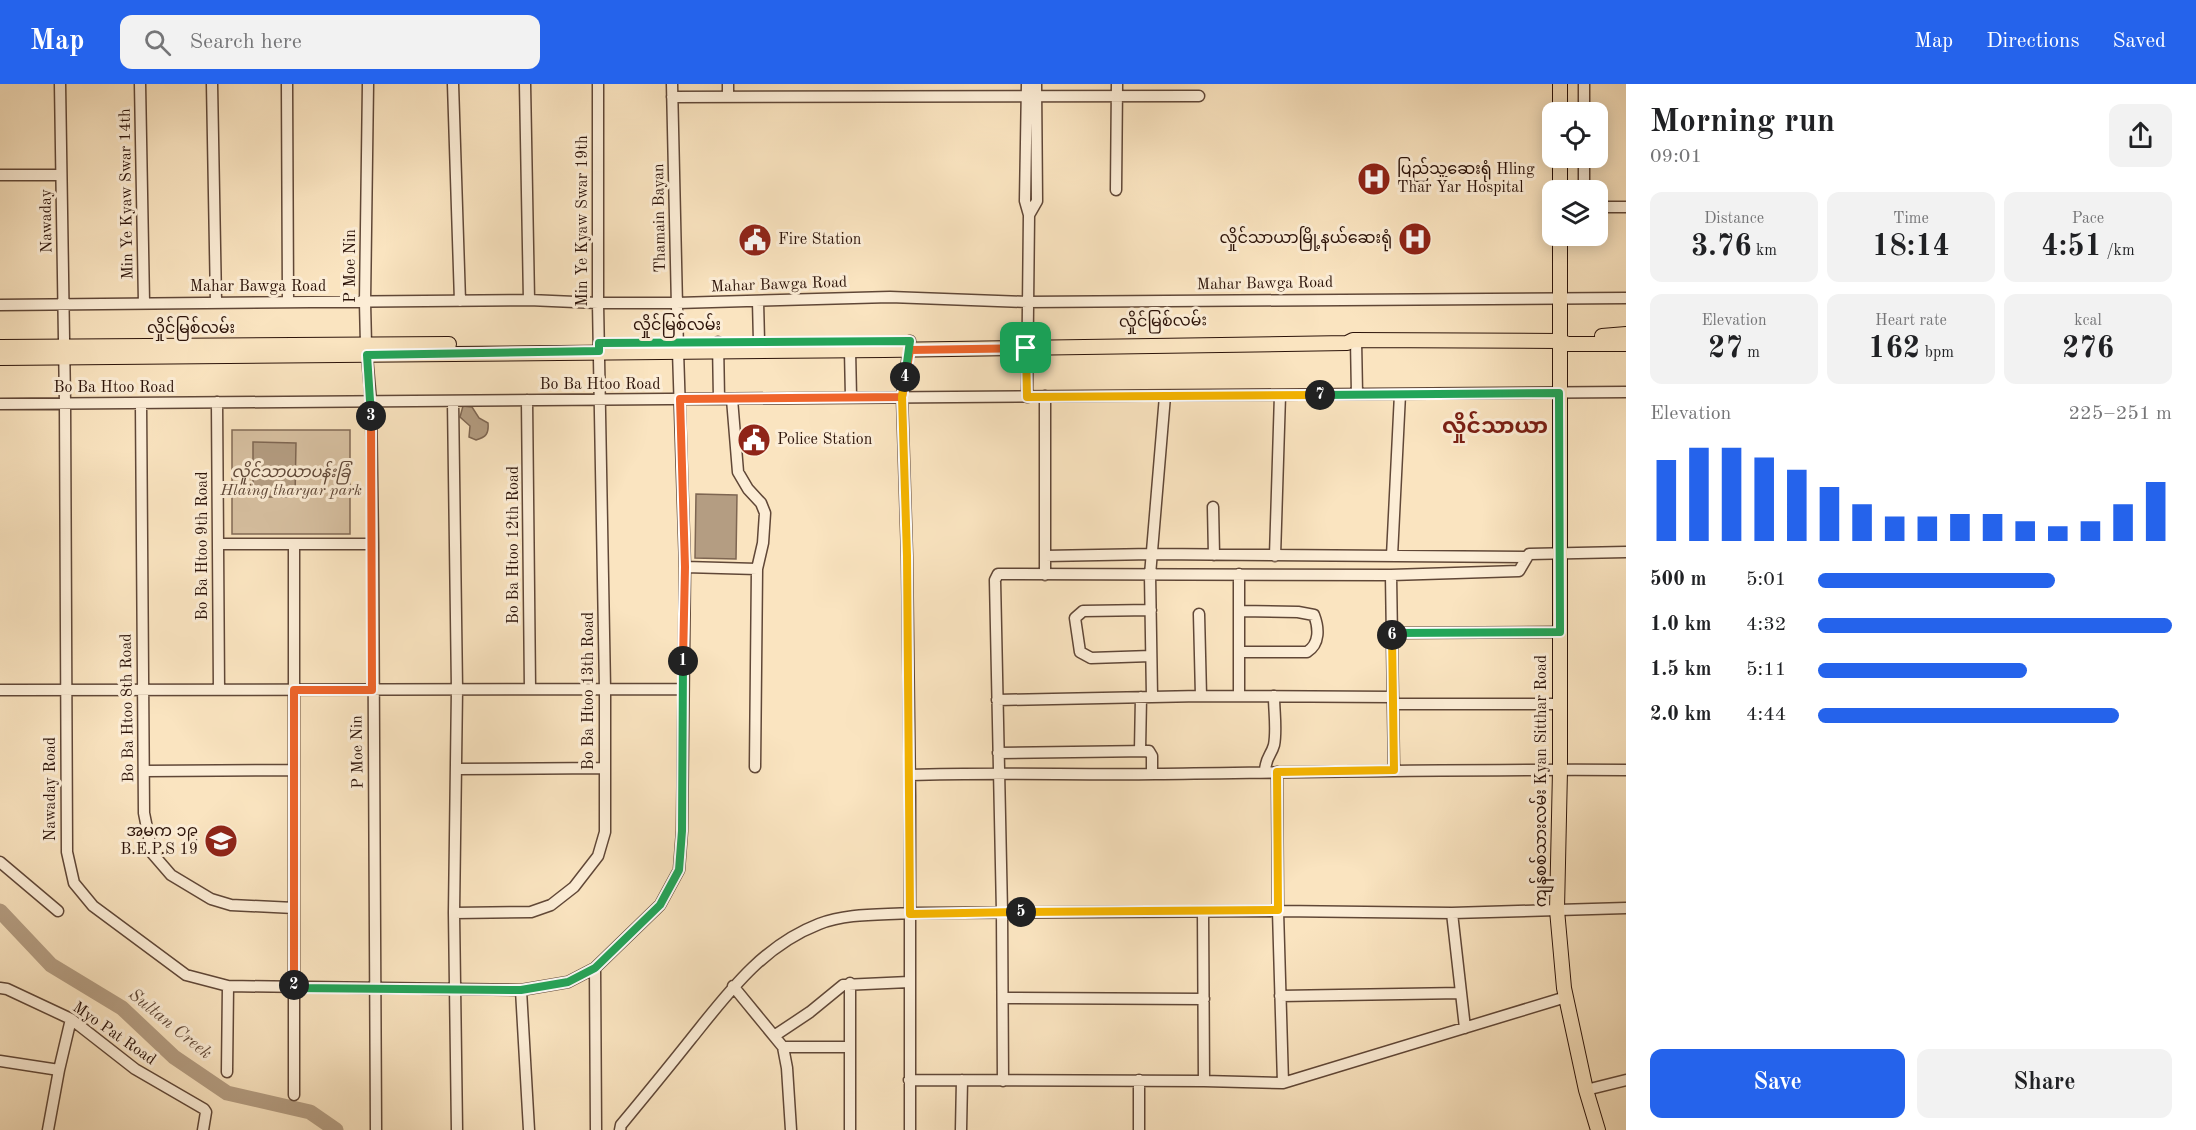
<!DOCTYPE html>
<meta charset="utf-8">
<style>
body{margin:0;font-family:"Old Standard TT","Noto Sans Myanmar",serif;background:#f2f2f2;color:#202124;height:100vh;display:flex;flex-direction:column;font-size:22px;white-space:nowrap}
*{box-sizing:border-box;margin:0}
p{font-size:20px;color:#757577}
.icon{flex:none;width:33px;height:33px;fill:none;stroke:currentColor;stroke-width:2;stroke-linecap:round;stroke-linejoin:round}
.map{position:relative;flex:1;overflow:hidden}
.panel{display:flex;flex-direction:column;background:#fff;width:570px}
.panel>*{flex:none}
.fabs{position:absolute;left:1542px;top:18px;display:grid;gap:12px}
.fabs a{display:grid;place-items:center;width:66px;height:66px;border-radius:12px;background:#fff;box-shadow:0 3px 15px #0003;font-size:30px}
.pin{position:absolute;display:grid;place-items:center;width:51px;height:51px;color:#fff;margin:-26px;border-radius:12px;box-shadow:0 3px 9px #0006}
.km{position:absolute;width:30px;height:30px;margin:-15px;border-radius:50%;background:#222;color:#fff;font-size:16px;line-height:30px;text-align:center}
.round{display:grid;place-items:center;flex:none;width:63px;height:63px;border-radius:12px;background:#f2f2f2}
.head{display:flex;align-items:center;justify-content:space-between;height:102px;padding:0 24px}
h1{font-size:33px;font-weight:800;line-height:45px}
.stats{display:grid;grid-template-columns:repeat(3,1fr);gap:9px;height:102px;padding:6px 24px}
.stats div{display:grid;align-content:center;border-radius:12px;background:#f2f2f2;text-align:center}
.stats b{font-size:30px;font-weight:800}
.stats small{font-size:16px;font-weight:400}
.stats p{font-size:16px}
.chart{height:168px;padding:12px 24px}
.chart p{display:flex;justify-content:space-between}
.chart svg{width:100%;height:108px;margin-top:6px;stroke:#2563eb;stroke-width:6}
.action{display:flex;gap:12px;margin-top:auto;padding:12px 24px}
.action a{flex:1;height:69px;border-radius:12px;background:#2563eb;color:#fff;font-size:24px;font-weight:800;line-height:69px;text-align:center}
.action a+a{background:#f2f2f2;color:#202124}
ul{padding:0 24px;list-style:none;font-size:20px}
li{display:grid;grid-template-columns:96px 72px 1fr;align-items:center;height:45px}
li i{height:15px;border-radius:8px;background:#2563eb}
header{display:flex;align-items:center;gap:36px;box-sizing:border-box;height:84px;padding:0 30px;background:#2563eb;color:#fff}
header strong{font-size:28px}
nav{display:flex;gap:33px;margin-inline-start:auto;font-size:21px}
.search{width:420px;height:54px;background:#f2f2f2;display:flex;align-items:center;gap:15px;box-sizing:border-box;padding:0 21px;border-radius:12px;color:#757577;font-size:22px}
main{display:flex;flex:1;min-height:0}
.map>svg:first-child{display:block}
.green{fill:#d7c0a1;stroke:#826a55;stroke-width:1.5}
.water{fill:#b49d82;stroke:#7e6652;stroke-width:1.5}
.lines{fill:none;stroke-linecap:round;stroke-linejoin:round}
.river{stroke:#b49d82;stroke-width:15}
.minor-casing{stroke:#604737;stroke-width:13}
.major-casing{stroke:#2c1309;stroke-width:16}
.minor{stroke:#fcedd6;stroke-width:10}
.major{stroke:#fae4c0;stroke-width:14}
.split-1-casing{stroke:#fff;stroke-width:12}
.split-2-casing{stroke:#fff;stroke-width:12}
.split-3-casing{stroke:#fff;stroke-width:12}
.split-4-casing{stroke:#fff;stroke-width:12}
.split-5-casing{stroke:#fff;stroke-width:12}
.split-6-casing{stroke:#fff;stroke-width:12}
.split-7-casing{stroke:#fff;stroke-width:12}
.split-8-casing{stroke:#fff;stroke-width:12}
.split-1{stroke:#f0652b;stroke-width:8}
.split-2{stroke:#22a559;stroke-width:8}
.split-3{stroke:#f0652b;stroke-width:8}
.split-4{stroke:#22a559;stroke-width:8}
.split-5{stroke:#f5b400;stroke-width:8}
.split-6{stroke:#f5b400;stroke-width:8}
.split-7{stroke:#22a559;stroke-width:8}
.split-8{stroke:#f5b400;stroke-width:8}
.labels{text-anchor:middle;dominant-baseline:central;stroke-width:6;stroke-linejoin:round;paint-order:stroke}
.poi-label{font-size:16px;fill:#2c1309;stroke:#fcedd6;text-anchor:start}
.street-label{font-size:16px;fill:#2c1309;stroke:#fcedd6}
.park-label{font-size:16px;font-style:italic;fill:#5f4737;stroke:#fcedd6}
.water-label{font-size:18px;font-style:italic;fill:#624a39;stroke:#fcedd6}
.district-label{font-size:22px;font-weight:bold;fill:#7a1f14;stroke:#fcedd6}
</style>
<header>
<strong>Map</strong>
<div class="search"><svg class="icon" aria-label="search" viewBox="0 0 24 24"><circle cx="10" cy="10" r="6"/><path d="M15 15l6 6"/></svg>Search here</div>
<nav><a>Map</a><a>Directions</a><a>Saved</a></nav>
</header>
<main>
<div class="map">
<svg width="1626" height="1046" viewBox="0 0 1626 1046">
<rect width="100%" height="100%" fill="#fae4c0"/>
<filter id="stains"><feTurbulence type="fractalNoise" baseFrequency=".00333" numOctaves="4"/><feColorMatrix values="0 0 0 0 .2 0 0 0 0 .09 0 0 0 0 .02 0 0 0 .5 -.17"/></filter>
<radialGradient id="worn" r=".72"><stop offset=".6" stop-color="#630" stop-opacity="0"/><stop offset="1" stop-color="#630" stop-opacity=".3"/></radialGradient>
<!-- green -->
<path class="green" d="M232,346H350V450H232Z"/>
<!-- water -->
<path class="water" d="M463,322L472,323L479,334L488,339C489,350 486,353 476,356L469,353L470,342L460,333Z
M253,358L296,359L295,413H253Z
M696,410L737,411L736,475L695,474Z"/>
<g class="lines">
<!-- river -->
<path class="river" d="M0,827L51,881L122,924L174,973L227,1009L310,1028L336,1046"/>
<defs>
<path id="minor" d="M60,0L65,319L67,768L74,799L93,822L186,891L228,902L521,906L568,898L595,884L660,821L679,786L682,747L685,483L678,267L672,0
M140,0L144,219
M212,0L216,218
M287,0L288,218
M368,0L365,218L366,261L371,317L373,460L376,1046
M453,0L460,217
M525,0L529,216
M728,0V13
M1584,0V28
M672,13L1199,12
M1584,74V106
M0,91H61
M1116,106L1117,0
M1598,123H1626
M1029,131L1037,117L1036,0
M758,217L759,258
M0,221L529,216L598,219H677L890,213L1027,218L1626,214
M1356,256L1357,310
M718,258L719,315
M850,266L851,313
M1045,312V491
M1027,313L1029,131L1025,117L1027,0
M732,315L738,388L748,405L761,419L765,429L763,459L757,485
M527,316L530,605
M453,317L457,605L454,829L457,1046
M217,318L219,606
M141,319L144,729L152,769L171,791L211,815L231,821L294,824
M0,320L1626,308
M1213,423L1214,471
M218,460H373
M294,460V1011
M1045,472L1152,470L1526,473
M1275,472L1280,311
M1392,472L1400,310
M685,483L757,485L755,683
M1239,490V612
M1391,491L1394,686
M1151,526L1083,527L1075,534L1080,568L1091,574L1151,572
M1239,527L1298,528L1314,531C1319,544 1320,560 1307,568H1239
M1199,530L1201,612
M1392,549L1560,548
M0,606L683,605
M1152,613L1150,491L1165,312
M997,616L1201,612L1393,613
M1393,620H1560
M1140,666L1141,613
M998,669L1149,667L1152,672V690
M456,685L605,684
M145,687L294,686
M1265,688C1265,674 1271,672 1274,661C1277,646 1274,628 1274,612
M1277,688L1278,827L1283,999
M910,691C992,688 1073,691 1155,690C1312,688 1469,685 1626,686
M0,778L58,827
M1203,828L1204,997
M454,829L531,828L551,821L574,803L598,772L605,748V605L598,219V0
M1452,829L1465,944
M595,884L596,1046
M733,902L783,963L787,984L791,1046
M0,904L7,905L71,935L135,985L204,1025L206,1028L203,1046
M521,906L529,1046
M1280,912L1461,909
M1003,914L1204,915
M774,952L810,928L843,901L909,898
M783,963H850
M0,977L59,986
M227,988L228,902
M909,996L1204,997L1283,999L1566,913
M1139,996V1046
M1003,997L1002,828L995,496L998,490L1391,491L1519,487L1529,470L1626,468
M1586,1006L1626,996
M48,1046L59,986L71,935
M620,1046L621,1041C645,1012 668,984 691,955C728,909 762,862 819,840C847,829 880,831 910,829L1278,827L1452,829L1626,824
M850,1046V899
M910,1046V712L907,472L902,313L910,257
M961,1046L962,996"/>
<path id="major" d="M1560,0V28
M1560,74V106
M1560,152V686L1557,826L1564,904L1586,1006L1598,1046
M1602,252L1626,250
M0,263L449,260
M0,274L885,266L1347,259L1353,256L1559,257L1568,260H1626"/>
</defs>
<!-- minor casing -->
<use href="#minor" class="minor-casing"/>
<!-- major casing -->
<use href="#major" class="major-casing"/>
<!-- minor -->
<use href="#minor" class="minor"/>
<!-- major -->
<use href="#major" class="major"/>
</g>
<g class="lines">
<defs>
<path id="split-1" d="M683,577L685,483L680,315L902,313L910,266L1026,264"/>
<path id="split-2" d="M294,901V904L521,906L568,898L595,884L660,821L679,786L682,747L683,577"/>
<path id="split-3" d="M294,901V606H372L371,332"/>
<path id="split-4" d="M371,332L367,271L599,267V259L910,257L905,293"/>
<path id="split-5" d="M905,293L902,313L907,472L910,830L1021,828"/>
<path id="split-6" d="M1021,828L1278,826L1277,688L1394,686L1392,551"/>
<path id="split-7" d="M1320,311L1559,309L1560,548L1392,549V551"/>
<path id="split-8" d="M1026,264L1027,313L1320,311"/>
</defs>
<!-- split-1 casing -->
<use href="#split-1" class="split-1-casing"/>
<!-- split-2 casing -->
<use href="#split-2" class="split-2-casing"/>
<!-- split-3 casing -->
<use href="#split-3" class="split-3-casing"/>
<!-- split-4 casing -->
<use href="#split-4" class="split-4-casing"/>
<!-- split-5 casing -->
<use href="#split-5" class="split-5-casing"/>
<!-- split-6 casing -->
<use href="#split-6" class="split-6-casing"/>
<!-- split-7 casing -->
<use href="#split-7" class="split-7-casing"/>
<!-- split-8 casing -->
<use href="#split-8" class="split-8-casing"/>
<!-- split-1 -->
<use href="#split-1" class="split-1"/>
<!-- split-2 -->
<use href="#split-2" class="split-2"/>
<!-- split-3 -->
<use href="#split-3" class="split-3"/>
<!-- split-4 -->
<use href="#split-4" class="split-4"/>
<!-- split-5 -->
<use href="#split-5" class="split-5"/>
<!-- split-6 -->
<use href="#split-6" class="split-6"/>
<!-- split-7 -->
<use href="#split-7" class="split-7"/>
<!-- split-8 -->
<use href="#split-8" class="split-8"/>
</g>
<!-- icons -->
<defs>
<symbol id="hospital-disc" viewBox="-11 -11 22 22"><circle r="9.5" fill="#8f2418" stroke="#fcedd6"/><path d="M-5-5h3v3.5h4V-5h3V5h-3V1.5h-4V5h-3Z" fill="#fff"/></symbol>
<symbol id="civic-disc" viewBox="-11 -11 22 22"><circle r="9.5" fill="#8f2418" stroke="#fcedd6"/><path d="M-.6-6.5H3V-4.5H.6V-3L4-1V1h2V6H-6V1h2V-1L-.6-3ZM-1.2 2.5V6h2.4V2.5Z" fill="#fff"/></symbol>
<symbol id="school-disc" viewBox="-11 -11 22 22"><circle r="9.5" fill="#8f2418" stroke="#fcedd6"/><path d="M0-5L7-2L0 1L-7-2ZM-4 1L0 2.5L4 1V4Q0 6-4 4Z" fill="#fff"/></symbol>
</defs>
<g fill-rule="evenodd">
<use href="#hospital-disc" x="1355" y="76" width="38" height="38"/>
<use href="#hospital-disc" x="1396" y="136" width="38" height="38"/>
<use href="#civic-disc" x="736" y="137" width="38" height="38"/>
<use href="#civic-disc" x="735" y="337" width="38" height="38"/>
<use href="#school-disc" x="202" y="738" width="38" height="38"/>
</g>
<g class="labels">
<!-- poi labels -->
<g class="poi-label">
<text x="1397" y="86">ပြည်သူ့ဆေးရုံ Hling<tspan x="1397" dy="18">Thar Yar Hospital</tspan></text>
<text x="1392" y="155" text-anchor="end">လှိုင်သာယာမြို့နယ်ဆေးရုံ</text>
<text x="778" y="156">Fire Station</text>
<text x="777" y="356">Police Station</text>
<text x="198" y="748" text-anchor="end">အမက ၁၉<tspan x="198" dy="18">B.E.P.S 19</tspan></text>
</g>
<!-- street labels -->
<g class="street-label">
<text transform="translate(127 110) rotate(-91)">Min Ye Kyaw Swar 14th</text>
<text transform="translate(660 134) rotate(-91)">Thamain Bayan</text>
<text transform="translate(47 137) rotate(-91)">Nawaday</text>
<text transform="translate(583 137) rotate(-90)">Min Ye Kyaw Swar 19th</text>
<text transform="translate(351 182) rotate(-90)">P Moe Nin</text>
<text transform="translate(1265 200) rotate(-1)">Mahar Bawga Road</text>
<text transform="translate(779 201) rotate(-2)">Mahar Bawga Road</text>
<text x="258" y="203">Mahar Bawga Road</text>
<text transform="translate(1163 238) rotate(-1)">လှိုင်မြစ်လမ်း</text>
<text x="677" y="242">လှိုင်မြစ်လမ်း</text>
<text x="191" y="245">လှိုင်မြစ်လမ်း</text>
<text x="600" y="301">Bo Ba Htoo Road</text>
<text x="114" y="304">Bo Ba Htoo Road</text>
<text transform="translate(514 461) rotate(-90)">Bo Ba Htoo 12th Road</text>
<text transform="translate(203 462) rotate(-90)">Bo Ba Htoo 9th Road</text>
<text transform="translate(589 607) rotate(-90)">Bo Ba Htoo 13th Road</text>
<text transform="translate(128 624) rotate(-91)">Bo Ba Htoo 8th Road</text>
<text transform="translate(358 668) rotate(-91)">P Moe Nin</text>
<text transform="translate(1542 697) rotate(-90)">ကျန်စစ်သားလမ်း Kyan Sitthar Road</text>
<text transform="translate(51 705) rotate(-90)">Nawaday Road</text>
<text transform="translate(114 950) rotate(35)">Myo Pat Road</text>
</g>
<!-- park labels -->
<g class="park-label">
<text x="291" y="389">လှိုင်သာယာပန်းခြံ<tspan x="291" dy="18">Hlaing tharyar park</tspan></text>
</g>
<!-- water labels -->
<g class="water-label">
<text transform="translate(170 940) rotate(39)">Sultan Creek</text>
</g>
<!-- district labels -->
<g class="district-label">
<text x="1495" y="343">လှိုင်သာယာ</text>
</g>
</g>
<rect width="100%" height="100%" filter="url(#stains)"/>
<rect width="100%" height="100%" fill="url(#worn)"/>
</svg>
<div class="fabs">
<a><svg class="icon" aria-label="locate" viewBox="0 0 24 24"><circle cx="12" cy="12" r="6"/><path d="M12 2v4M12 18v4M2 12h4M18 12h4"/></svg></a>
<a><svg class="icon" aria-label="layers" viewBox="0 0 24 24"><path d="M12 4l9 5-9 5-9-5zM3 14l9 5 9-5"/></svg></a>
</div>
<div class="pin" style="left:1026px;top:264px;background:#1e9e55"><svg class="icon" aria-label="arrive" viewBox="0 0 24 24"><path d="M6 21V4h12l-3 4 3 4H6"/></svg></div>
<b class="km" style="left:683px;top:577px">1</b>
<b class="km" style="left:294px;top:901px">2</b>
<b class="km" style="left:371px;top:332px">3</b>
<b class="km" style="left:905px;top:293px">4</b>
<b class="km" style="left:1021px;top:828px">5</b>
<b class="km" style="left:1392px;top:551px">6</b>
<b class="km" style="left:1320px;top:311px">7</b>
</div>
<section class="panel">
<div class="head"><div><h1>Morning run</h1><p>09:01</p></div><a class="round"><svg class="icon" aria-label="share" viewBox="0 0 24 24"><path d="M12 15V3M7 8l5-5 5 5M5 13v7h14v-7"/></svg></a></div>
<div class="stats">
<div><p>Distance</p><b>3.76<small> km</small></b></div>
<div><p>Time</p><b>18:14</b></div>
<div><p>Pace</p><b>4:51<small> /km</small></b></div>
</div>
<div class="stats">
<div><p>Elevation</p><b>27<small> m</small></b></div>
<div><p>Heart rate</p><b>162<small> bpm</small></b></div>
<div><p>kcal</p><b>276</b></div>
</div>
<div class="chart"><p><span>Elevation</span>225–251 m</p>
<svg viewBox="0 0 160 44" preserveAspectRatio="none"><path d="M5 44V11M15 44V6M25 44V6M35 44V10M45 44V15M55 44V22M65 44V29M75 44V34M85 44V34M95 44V33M105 44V33M115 44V36M125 44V38M135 44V36M145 44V29M155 44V20"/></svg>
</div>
<ul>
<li><b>500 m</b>5:01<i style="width:67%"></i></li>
<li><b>1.0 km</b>4:32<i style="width:100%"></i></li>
<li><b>1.5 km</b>5:11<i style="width:59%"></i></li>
<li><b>2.0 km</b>4:44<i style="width:85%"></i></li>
</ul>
<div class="action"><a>Save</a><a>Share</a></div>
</section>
</main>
